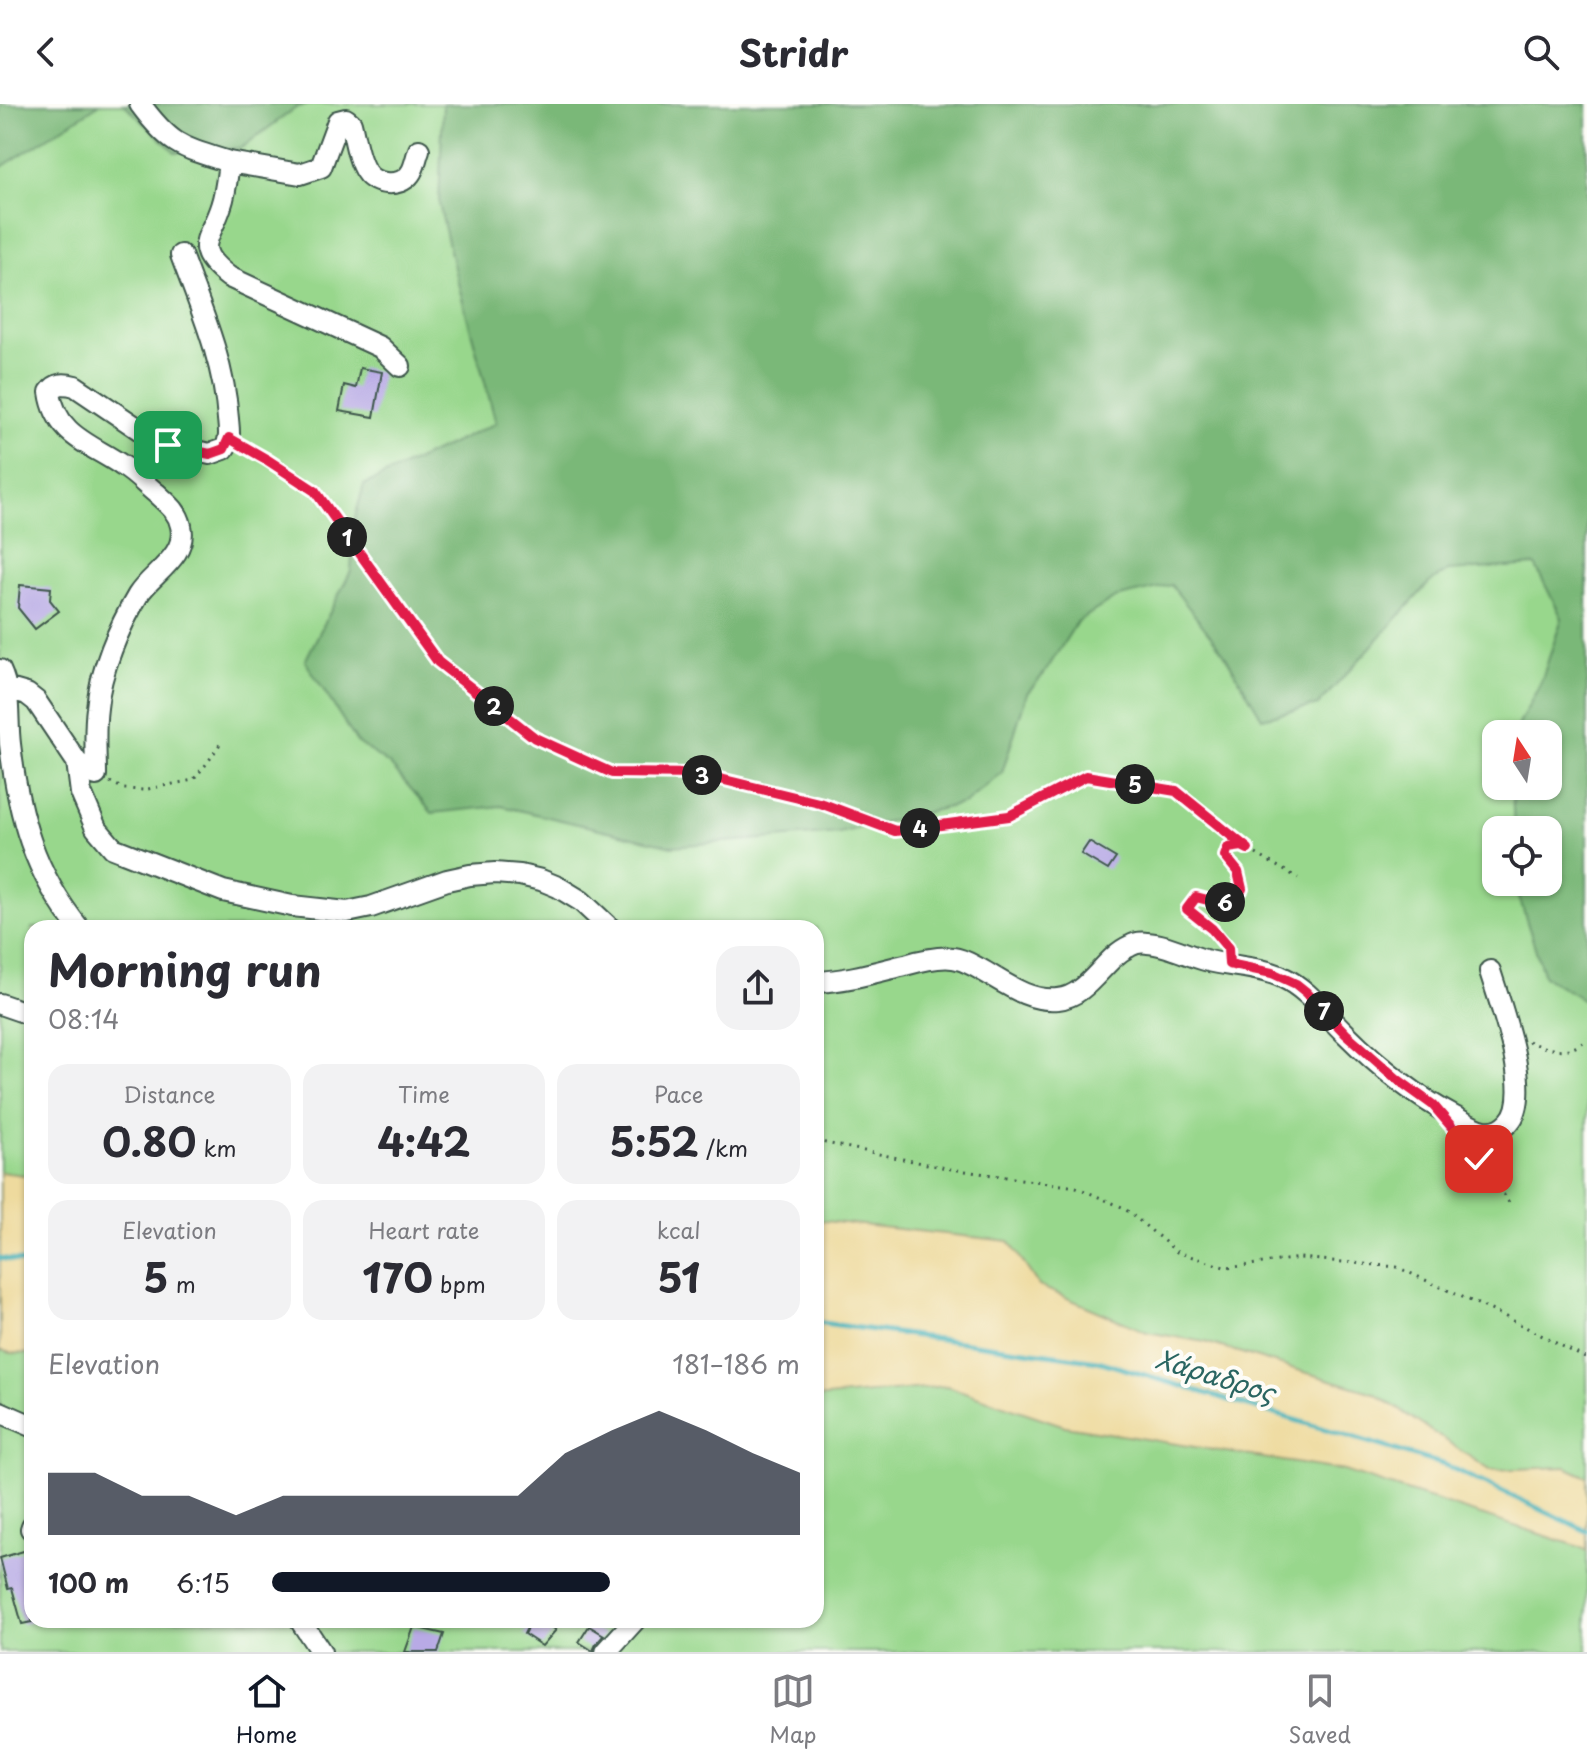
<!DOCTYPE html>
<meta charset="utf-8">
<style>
body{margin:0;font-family:"Playpen Sans",sans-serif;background:#f2f2f3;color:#2b2b33;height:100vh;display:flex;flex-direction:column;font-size:30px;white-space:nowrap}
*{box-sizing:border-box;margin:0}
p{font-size:26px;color:#7c7c81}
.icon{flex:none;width:44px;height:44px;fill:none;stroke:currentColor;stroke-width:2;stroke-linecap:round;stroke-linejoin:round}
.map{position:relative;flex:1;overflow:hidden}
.sheet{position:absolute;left:24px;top:816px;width:800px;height:708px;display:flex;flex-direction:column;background:#fff;border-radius:24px;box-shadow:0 2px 6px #0004}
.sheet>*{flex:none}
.needle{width:52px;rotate:348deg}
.tools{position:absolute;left:1482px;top:616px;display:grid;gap:16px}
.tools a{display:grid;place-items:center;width:80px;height:80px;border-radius:16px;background:#fff;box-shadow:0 2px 6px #0004;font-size:40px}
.pin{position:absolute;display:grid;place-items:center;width:68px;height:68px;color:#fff;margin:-34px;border-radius:16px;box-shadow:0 4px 12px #0006}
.km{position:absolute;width:40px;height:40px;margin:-20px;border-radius:50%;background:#222;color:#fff;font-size:22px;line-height:40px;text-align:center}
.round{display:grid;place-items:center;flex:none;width:84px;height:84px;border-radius:24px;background:#f2f2f3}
.summary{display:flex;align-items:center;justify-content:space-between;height:136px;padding:0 24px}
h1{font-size:44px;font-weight:700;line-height:60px}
.metrics{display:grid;grid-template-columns:repeat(3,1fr);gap:12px;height:136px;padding:8px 24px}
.metrics div{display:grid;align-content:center;border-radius:20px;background:#f2f2f3;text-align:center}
.metrics b{font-size:40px;font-weight:700}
.metrics small{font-size:22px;font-weight:400}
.metrics p{font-size:22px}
.chart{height:224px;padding:16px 24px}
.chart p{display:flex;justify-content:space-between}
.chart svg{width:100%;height:144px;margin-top:8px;fill:#111827;opacity:.7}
ul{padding:0 24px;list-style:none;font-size:26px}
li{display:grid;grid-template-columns:128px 96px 1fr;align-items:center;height:60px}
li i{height:20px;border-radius:10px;background:#111827}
header{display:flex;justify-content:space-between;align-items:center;height:104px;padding:0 24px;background:#fff;font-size:36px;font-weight:700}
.dock{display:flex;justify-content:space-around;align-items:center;height:112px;border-top:2px solid #e1e1e2;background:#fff;font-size:22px;color:#7c7c81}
.dock a{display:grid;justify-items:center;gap:4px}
.dock .on{color:#111827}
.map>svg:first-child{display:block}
.green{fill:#98d78c;stroke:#5c8a60;stroke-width:2;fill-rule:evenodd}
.forest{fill:#7ab878;stroke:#4c7a56;stroke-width:2}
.sand{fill:#eeda9e;stroke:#868c69;stroke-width:2}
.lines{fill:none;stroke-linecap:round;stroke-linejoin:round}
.stream{stroke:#3caeb4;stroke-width:5}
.building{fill:#b8aae5}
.minor-casing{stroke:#3e564b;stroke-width:24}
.path{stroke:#3e564b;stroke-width:3;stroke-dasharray:2 6;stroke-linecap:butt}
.minor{stroke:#fff;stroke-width:20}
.route-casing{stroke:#fff;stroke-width:16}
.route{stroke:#e11d48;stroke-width:10}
.labels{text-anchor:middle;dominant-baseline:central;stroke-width:8;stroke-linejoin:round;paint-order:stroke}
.water-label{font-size:26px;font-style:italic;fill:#296561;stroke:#fdfcf7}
</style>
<header><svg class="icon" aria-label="back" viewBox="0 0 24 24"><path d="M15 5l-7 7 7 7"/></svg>Stridr<svg class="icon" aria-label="search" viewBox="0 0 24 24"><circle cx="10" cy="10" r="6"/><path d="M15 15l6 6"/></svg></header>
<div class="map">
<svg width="1587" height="1548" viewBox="0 0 1587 1548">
<rect width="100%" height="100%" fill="#fdfcf7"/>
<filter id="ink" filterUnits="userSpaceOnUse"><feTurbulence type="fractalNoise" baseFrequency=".0125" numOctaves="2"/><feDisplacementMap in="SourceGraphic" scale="16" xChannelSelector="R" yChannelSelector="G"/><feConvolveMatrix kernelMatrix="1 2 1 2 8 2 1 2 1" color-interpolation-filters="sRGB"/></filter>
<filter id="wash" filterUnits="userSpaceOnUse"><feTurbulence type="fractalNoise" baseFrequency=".006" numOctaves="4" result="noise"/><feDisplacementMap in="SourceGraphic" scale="32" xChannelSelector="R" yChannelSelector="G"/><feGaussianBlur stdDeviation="1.8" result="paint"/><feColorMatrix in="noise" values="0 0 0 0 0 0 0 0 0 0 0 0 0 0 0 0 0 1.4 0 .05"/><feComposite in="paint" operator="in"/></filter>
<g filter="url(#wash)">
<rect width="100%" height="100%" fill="#efe7cc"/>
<!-- green -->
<path class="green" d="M0,0H1587V1548H0ZM1496,630H1548V682H1496ZM1496,726H1548V778H1496ZM32,824H816V1516H32Z"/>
<!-- forest -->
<path class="forest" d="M0,0H100L0,64Z
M124,0H316L297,3L241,44L175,48Z
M443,0H1587V898L1544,872L1516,783L1515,778H1548V726H1514L1512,682H1548V630H1514L1541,578L1562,514L1535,461L1448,467L1429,479L1318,601L1262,614L1224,549L1171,481L1115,494L1077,518L1044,570L1027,589L1002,669L965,699L839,729L672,742L501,702L432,709L390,661L357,638L305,557L351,467L354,417L364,381L496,319L455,168L439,100Z"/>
<!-- sand -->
<path class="sand" d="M0,1068L32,1072V1250L11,1249L0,1246Z
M816,1116L1009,1137L1039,1182L1147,1228L1205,1238L1374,1289L1490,1366L1566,1363L1587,1373V1447L1580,1443L1344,1367L1065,1322L947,1282L816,1294Z"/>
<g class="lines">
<!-- stream -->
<path class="stream" d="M0,1154L32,1160
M816,1218L1098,1257L1445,1361L1587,1427"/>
</g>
<g id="blocks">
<!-- building -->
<path class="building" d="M360,264L382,268L374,313L339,307L344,281L356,284Z
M20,481L51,484L50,496L59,507L35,525L18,504Z
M1089,738L1116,754L1108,766L1081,750Z
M1468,1049L1478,1062L1467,1070L1457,1057Z
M27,1446L32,1464V1518L22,1520L12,1484L8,1485L0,1454Z
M515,1516H541L556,1526L542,1542L524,1530L527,1524Z
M589,1522L604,1531L596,1540L593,1547L579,1538Z
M414,1523L444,1530L438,1548H405Z"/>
</g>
</g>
<g filter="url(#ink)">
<use href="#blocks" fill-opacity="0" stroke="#3e564b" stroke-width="2"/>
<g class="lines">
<defs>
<path id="minor" d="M140,0C171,42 181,43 229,58C227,73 226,88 221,102C210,137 190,143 229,173L380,243L400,262
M229,58L300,70L321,63L338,17L346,15L351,19C355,34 357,55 366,68C374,81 400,84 410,70C415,64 416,53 419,46
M0,566C11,589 7,616 10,640C18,710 34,769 79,824
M6,584L27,590L36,597L77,658L88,666
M77,658L81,689L96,724L113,744L223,787L292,802L347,808L371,803L447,776L470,771L495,769L520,771L541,776L558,783L581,797L610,824
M96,671C96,649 94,626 97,604C100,567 119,523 138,491C152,469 188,452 181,422C178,407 167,399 156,389C145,380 135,369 123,362C91,340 56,332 50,288C56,279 64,279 75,282L152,334L168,341L210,350L224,345C231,336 229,326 228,315C224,257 201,205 181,151
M816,878C846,877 876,868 905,861C919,857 938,852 953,854C963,855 972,861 980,865C1005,879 1029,898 1058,895C1089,892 1103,854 1130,842C1135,839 1141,838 1147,839C1167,840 1186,851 1205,856C1230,863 1258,862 1282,873C1308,885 1324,909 1345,929C1377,961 1415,992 1455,1013C1473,1023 1491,1037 1509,1018C1535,991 1500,900 1490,867
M0,900L32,911
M0,1308L32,1322
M31,1425L32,1422
M300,1516L321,1548
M606,1548L635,1516"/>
</defs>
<!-- minor casing -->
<use href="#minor" class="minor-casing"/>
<!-- path -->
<path class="path" d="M243,342L266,355L315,387L438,558L535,634L612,669L700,670L823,700L895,727L1009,712L1086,672L1176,687L1248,745
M110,678L124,685L143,686L193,676L208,658L222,637
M1249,746L1298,774
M1227,843L1212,825L1187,805L1196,793L1219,799L1236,795L1242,785L1238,768L1225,752L1228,744L1242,742
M1528,937C1545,946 1574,952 1587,934
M816,1037L951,1065L1076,1083L1124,1104L1177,1148L1227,1164L1300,1154L1397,1163L1508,1214L1587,1255
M1465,1039L1479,1055L1510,1100"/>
<!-- minor -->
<use href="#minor" class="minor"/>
</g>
</g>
<g class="lines" filter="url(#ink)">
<defs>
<path id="route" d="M168,341L210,350L224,345L229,334L266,355L315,387L438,558L535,634L612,669L700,670L823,700L895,727L1009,712L1086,672L1176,687L1248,745L1242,742L1228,744L1225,752L1238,768L1242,785L1236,795L1219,799L1196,793L1187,805L1212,825L1228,844L1229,860L1272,869L1296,880L1306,888L1346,930L1397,975L1433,1001L1479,1055"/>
</defs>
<!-- route casing -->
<use href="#route" class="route-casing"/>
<!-- route -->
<use href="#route" class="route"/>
</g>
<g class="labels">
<!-- water labels -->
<g class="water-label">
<text transform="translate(1216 1271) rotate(17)">Χάραδρος</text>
</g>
</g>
</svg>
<div class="tools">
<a><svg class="needle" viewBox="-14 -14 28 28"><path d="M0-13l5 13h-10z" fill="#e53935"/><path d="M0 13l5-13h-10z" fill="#7c7c81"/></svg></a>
<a><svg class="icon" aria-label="locate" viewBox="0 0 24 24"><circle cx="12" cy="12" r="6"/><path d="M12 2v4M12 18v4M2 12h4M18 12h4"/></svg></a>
</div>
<div class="pin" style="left:168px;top:341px;background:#1e9e55"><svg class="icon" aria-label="arrive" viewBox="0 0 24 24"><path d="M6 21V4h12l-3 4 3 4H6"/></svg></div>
<div class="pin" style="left:1479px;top:1055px;background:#d93025"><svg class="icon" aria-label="check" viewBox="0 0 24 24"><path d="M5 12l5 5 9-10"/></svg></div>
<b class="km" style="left:347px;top:433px">1</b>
<b class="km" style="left:494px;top:602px">2</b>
<b class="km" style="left:702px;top:671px">3</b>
<b class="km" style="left:920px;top:724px">4</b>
<b class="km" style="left:1135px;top:680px">5</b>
<b class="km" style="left:1225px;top:798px">6</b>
<b class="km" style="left:1324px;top:907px">7</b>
<section class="sheet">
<div class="summary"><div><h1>Morning run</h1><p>08:14</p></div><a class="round"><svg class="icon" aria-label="share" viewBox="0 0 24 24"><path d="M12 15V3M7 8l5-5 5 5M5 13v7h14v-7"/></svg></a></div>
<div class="metrics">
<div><p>Distance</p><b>0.80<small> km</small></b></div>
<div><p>Time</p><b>4:42</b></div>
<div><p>Pace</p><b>5:52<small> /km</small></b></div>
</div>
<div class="metrics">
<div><p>Elevation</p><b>5<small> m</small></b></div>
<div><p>Heart rate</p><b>170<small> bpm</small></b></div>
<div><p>kcal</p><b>51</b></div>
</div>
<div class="chart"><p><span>Elevation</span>181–186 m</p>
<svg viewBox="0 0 160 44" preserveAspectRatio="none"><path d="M0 44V25L10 25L20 32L30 32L40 38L50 32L60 32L70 32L80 32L90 32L100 32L110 19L120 12L130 6L140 12L150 19L160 25V44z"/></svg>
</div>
<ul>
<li><b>100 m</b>6:15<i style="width:64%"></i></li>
</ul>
</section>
</div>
<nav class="dock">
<a class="on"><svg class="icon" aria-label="home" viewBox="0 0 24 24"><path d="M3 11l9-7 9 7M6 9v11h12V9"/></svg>Home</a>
<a><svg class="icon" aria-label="map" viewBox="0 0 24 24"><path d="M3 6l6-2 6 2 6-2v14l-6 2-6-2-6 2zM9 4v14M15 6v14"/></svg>Map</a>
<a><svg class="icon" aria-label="saved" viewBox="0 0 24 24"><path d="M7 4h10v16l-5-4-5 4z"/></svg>Saved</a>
</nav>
